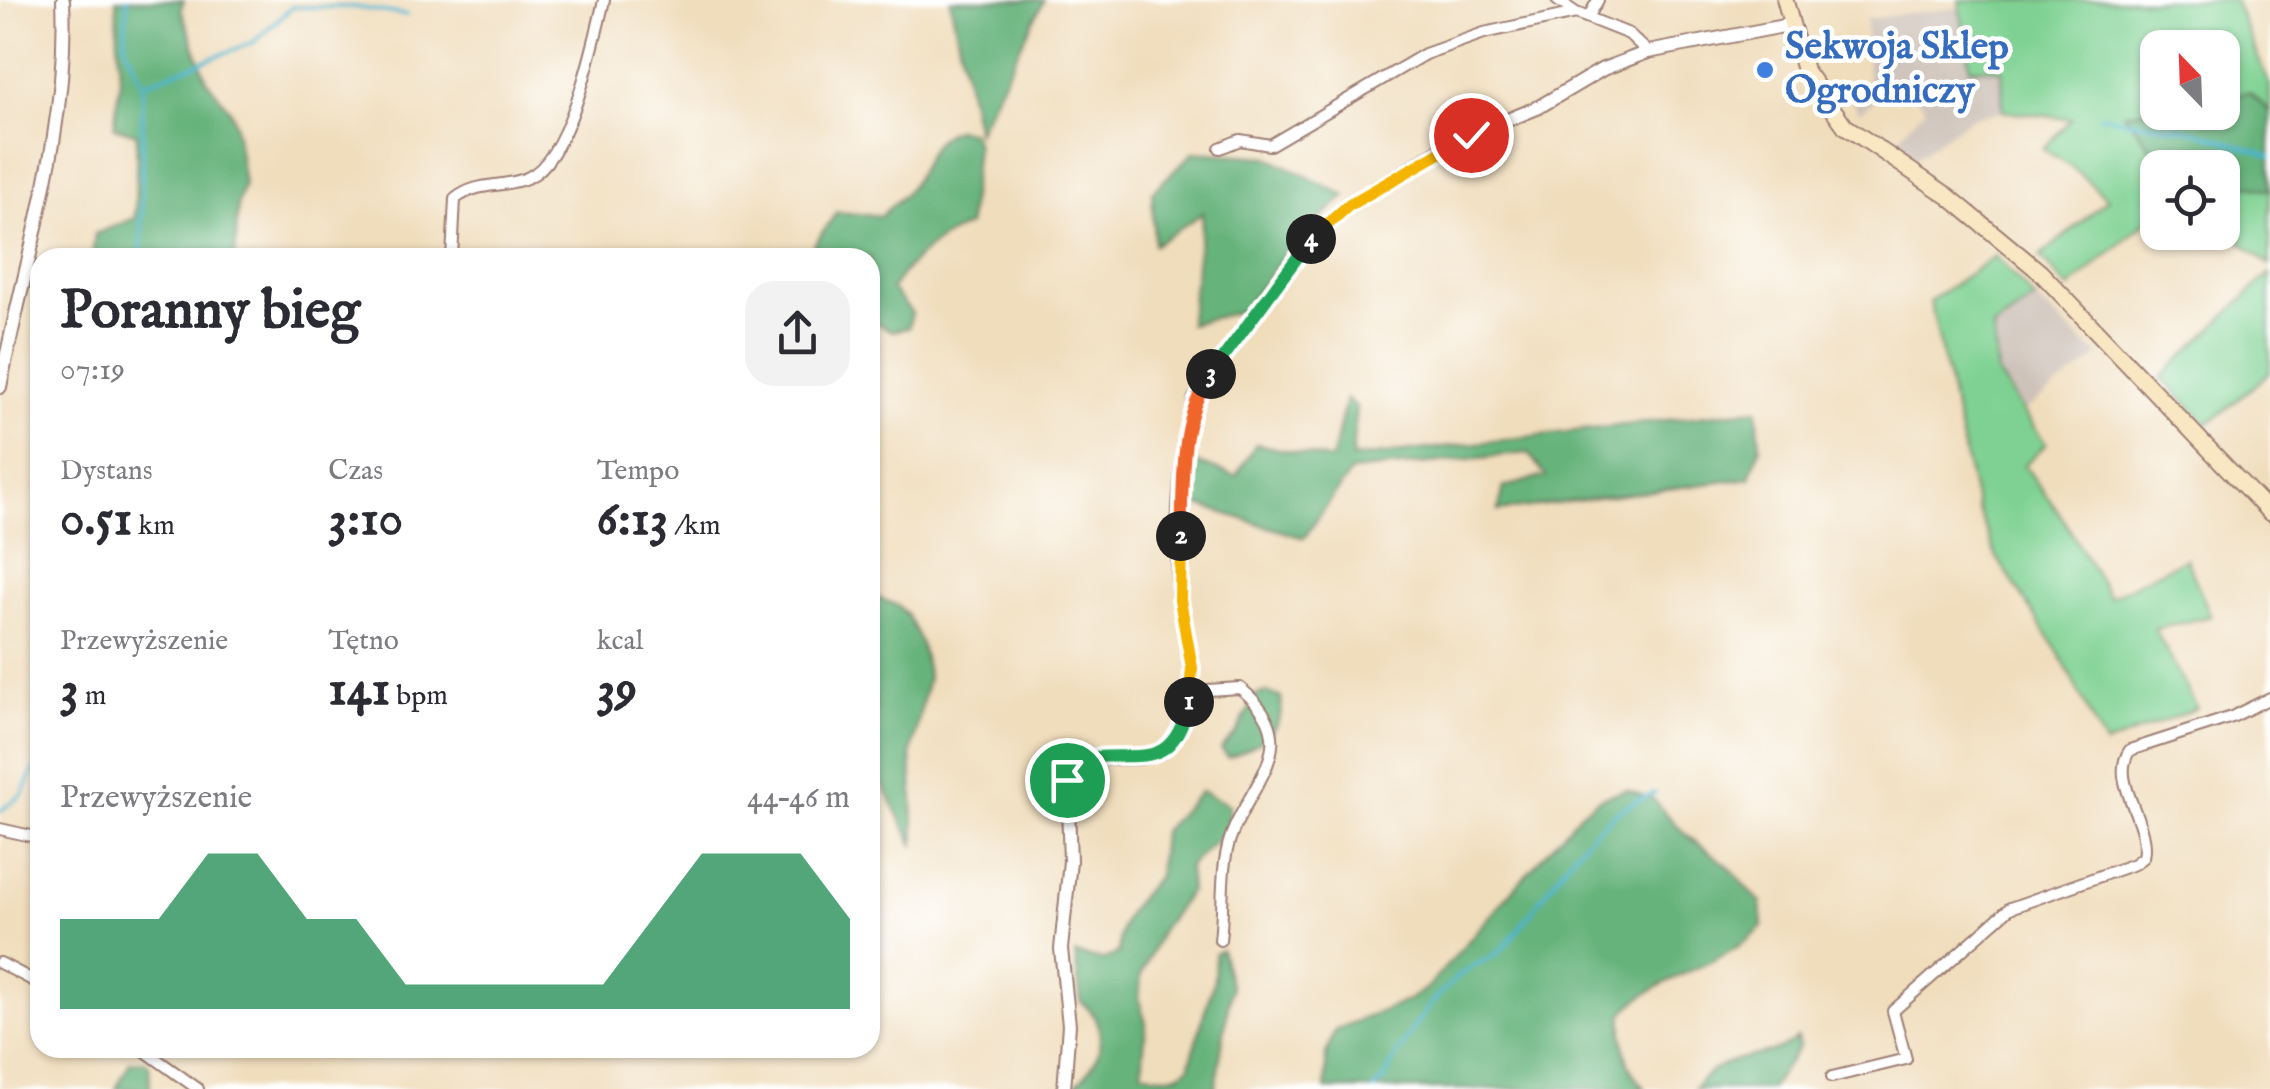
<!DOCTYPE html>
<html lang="pl">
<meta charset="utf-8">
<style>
body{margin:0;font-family:"IM FELL English",serif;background:#f2f2f3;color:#2b2b33;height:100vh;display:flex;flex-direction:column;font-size:38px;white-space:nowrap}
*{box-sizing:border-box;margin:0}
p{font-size:32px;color:#7c7c81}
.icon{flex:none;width:55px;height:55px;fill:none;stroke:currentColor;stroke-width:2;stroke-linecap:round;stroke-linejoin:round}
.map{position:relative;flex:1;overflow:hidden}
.sheet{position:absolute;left:30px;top:248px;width:850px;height:810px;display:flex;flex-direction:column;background:#fff;border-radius:30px;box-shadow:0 2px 8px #0004}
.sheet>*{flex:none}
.needle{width:65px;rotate:337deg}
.tools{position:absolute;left:2140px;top:30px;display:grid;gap:20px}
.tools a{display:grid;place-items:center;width:100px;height:100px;border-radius:20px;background:#fff;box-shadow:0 2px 8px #0004;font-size:50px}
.pin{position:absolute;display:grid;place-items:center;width:85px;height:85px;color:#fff;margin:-42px;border:5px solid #fff;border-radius:50%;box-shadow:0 2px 10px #0007}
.km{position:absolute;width:50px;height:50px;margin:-25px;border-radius:50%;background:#222;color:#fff;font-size:28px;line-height:50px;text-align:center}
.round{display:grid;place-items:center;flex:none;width:105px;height:105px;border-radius:30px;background:#f2f2f3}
.headline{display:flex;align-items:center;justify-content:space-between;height:170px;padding:0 30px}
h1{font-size:55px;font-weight:700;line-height:75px}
.figures{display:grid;grid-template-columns:repeat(3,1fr);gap:15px;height:170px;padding:10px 30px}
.figures div{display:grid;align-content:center}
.figures b{font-size:50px;font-weight:700}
.figures small{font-size:28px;font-weight:400}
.figures p{font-size:28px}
.chart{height:280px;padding:20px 30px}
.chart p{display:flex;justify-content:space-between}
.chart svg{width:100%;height:180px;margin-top:10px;fill:#0b8043;opacity:.7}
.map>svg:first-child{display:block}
.industrial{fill:#cec2b9}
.green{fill:#7ed192;stroke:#64785e;stroke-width:2.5}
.forest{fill:#66b37c;stroke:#586954;stroke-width:2.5}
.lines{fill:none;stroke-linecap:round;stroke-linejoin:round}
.stream{stroke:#4db4cc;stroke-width:4}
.minor-casing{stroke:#9d7e74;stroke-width:14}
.tertiary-casing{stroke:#9d7e74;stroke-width:16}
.secondary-casing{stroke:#9d7e74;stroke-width:19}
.minor{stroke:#fff;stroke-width:10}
.tertiary{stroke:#fff;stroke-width:12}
.secondary{stroke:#f9e7c3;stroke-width:15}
.split-1-casing{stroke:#fff;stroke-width:20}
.split-2-casing{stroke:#fff;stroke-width:20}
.split-3-casing{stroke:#fff;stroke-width:20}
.split-4-casing{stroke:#fff;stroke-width:20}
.split-5-casing{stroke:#fff;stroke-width:20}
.split-1{stroke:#22a559;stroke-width:12}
.split-2{stroke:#f5b400;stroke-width:12}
.split-3{stroke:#f0652b;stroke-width:12}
.split-4{stroke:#22a559;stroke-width:12}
.split-5{stroke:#f5b400;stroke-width:12}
.shop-dot{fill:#3f7fe0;stroke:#fff;stroke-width:4}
.labels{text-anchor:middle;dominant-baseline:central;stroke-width:9;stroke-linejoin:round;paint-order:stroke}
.shop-label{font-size:38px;font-weight:bold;fill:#366cbe;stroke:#fff;text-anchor:start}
</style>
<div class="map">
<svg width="2270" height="1089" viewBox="0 0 2270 1089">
<rect width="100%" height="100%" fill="#fff"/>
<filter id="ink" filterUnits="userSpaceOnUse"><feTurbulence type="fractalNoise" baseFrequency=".01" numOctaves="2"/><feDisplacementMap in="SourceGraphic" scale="20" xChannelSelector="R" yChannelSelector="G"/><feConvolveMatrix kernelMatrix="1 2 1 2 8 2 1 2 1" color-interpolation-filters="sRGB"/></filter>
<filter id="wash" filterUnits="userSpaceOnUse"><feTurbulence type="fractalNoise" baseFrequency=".0048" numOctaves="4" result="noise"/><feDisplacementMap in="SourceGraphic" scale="40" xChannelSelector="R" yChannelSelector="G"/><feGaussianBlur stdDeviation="2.25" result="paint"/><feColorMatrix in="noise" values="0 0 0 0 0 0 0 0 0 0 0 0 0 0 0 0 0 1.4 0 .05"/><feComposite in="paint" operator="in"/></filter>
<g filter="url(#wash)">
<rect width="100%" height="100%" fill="#f0ddbc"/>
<!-- industrial -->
<path class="industrial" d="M1961,7L1970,67L2003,69V111L1971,118L1913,159L1892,144L1926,108L1903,81L1859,112L1851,99L1868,80L1866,19Z
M2035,299L2099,356L2025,410L1998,375L1993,328Z"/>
<!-- green -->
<path class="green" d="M1959,0H2234L2270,86V111L2249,92L2223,96L2222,48H2158L2157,108L2125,114L2165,167L2158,168L2157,219L2150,218L2068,289L2040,257L2108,199L2072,167L2043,149L2071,119L2003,111L2002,69L1970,68Z
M2222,180L2270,190V265L2223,228Z
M1995,256L2035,299L1993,328L1998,375L2046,444L2024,465L2064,520L2109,597L2186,558L2211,616L2155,629L2197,708L2105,745L2060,655L1996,556L1977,508L1930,301Z
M2270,273V373L2208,424L2161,378Z"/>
<!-- forest -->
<path class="forest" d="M116,0H184L181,9L207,81L229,108L235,122L244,185L238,202L235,257H92L95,234L135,218L137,134L114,127L120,80Z
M950,0H1044L977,132Z
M2249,92L2270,111V190L2223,180L2222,168L2165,167L2125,113L2157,108L2158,112H2222L2223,96Z
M957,129L972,132L976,146L968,226C935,238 911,260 891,289L912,313L908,328L892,331L870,320V258L834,257L810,251L837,212L881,216C890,207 903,197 911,186C924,166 931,134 957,129Z
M1194,152L1268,157L1346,196L1294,242L1242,311L1189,324L1203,213L1154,245L1152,192Z
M1346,399L1356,407L1352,458L1757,409L1760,447L1750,478L1498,511L1504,487L1546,476L1528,453L1351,471L1304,538L1192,503L1197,463L1236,476L1256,444L1332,460Z
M870,595L897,605L907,615L921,644L928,677L911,754L915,847L877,773L874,695L870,692Z
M1267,692L1281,698C1286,730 1255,748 1228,757L1221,749L1237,732L1256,695Z
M1626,790L1652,798L1685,834L1727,865L1761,903L1763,926C1724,968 1662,972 1623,1013C1622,1043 1623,1067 1645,1089H1326V1054L1335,1030L1407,1001L1428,987L1581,812L1602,797Z
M1201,791L1229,805V828L1188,867L1190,891L1161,930L1141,975L1139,999L1146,1023L1142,1071C1159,1078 1175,1079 1189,1067L1214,980L1215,953L1221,950L1231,988L1215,1089H1074C1078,1079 1085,1078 1090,1069C1106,1046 1102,1018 1081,1002L1075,954L1103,960L1119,953C1117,917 1137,900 1158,876L1162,832Z
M1797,1038L1799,1047L1770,1089H1694C1722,1047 1771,1063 1797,1038Z
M144,1061L149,1064L150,1089H116L130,1062Z"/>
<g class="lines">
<!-- stream -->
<path class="stream" d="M127,0L125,45L143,84L141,258
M143,84L254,42L292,7H354L406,15
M2101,116L2195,131L2270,156
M0,811L23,794L40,757
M1373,1089L1384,1080C1400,1044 1430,999 1461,974C1472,964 1490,961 1501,950C1553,894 1577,821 1655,793"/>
</g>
</g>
<g filter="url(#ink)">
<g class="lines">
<defs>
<path id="minor" d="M1557,0L1576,13
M1589,16L1598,0
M1220,148L1240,140L1270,145L1425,54L1484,33L1576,13L1629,34L1648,52
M452,258L455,199C479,180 504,189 529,177C570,158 594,43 604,0
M1191,691L1240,688C1309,743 1249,782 1230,839C1220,869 1224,908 1220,940
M0,829L40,838
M0,963L40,984
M141,1048L198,1089
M1832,1077L1906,1059L1893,1011L2010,908L2134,864L2143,857C2151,822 2108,781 2130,750L2232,717L2270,698"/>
<path id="tertiary" d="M0,387C25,259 69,132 63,0
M1064,1089L1069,1025L1061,949L1070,861L1067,780L1070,767L1079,759L1140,758L1162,752C1179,737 1189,713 1191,691C1195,659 1183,629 1180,598C1175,540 1179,454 1195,398L1307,243L1349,205L1451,143L1537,108L1603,69L1648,52L1789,25"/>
<path id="secondary" d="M1785,0L1804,69L1845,126L1948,196L2040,272L2270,513"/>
</defs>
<!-- minor casing -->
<use href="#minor" class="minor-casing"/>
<!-- tertiary casing -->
<use href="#tertiary" class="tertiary-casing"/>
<!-- secondary casing -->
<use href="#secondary" class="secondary-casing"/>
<!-- minor -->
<use href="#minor" class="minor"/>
<!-- tertiary -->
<use href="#tertiary" class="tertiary"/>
<!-- secondary -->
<use href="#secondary" class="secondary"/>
</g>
</g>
<g class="lines" filter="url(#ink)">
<defs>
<path id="split-1" d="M1067,780L1070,767L1079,759C1135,748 1171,778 1189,702"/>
<path id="split-2" d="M1181,536L1180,600L1192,668L1189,702"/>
<path id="split-3" d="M1181,536C1184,479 1178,422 1211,374"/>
<path id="split-4" d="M1211,374L1311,239"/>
<path id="split-5" d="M1311,239L1349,205L1471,135"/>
</defs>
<!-- split-1 casing -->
<use href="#split-1" class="split-1-casing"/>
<!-- split-2 casing -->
<use href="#split-2" class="split-2-casing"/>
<!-- split-3 casing -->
<use href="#split-3" class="split-3-casing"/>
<!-- split-4 casing -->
<use href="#split-4" class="split-4-casing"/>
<!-- split-5 casing -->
<use href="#split-5" class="split-5-casing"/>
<!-- split-1 -->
<use href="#split-1" class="split-1"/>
<!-- split-2 -->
<use href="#split-2" class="split-2"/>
<!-- split-3 -->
<use href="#split-3" class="split-3"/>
<!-- split-4 -->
<use href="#split-4" class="split-4"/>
<!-- split-5 -->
<use href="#split-5" class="split-5"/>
</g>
<!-- markers -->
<circle class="shop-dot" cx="1765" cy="70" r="10"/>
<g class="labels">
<!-- shop labels -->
<g class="shop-label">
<text x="1785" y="48">Sekwoja Sklep<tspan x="1785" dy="44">Ogrodniczy</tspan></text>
</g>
</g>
</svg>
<div class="tools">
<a><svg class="needle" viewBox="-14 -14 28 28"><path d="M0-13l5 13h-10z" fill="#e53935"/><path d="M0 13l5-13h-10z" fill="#7c7c81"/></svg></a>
<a><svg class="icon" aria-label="locate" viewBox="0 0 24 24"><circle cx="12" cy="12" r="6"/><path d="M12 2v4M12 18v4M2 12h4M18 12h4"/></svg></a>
</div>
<div class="pin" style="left:1067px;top:780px;background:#1e9e55"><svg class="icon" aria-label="arrive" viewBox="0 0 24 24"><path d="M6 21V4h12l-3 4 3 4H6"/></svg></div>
<div class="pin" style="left:1471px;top:135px;background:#d93025"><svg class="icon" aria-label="check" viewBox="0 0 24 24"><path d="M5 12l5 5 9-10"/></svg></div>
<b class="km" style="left:1189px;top:702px">1</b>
<b class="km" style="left:1181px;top:536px">2</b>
<b class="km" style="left:1211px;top:374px">3</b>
<b class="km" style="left:1311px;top:239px">4</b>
<section class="sheet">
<div class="headline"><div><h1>Poranny bieg</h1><p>07:19</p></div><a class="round"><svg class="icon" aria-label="share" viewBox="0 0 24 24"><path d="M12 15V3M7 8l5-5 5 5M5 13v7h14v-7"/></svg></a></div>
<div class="figures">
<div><p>Dystans</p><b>0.51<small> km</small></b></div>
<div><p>Czas</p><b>3:10</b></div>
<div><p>Tempo</p><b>6:13<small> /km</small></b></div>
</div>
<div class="figures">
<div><p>Przewyższenie</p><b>3<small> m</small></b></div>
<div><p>Tętno</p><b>141<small> bpm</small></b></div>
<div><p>kcal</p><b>39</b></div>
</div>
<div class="chart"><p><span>Przewyższenie</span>44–46 m</p>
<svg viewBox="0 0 160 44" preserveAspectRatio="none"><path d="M0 44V22L10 22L20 22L30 6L40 6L50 22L60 22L70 38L80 38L90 38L100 38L110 38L120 22L130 6L140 6L150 6L160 22V44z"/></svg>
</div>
</section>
</div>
